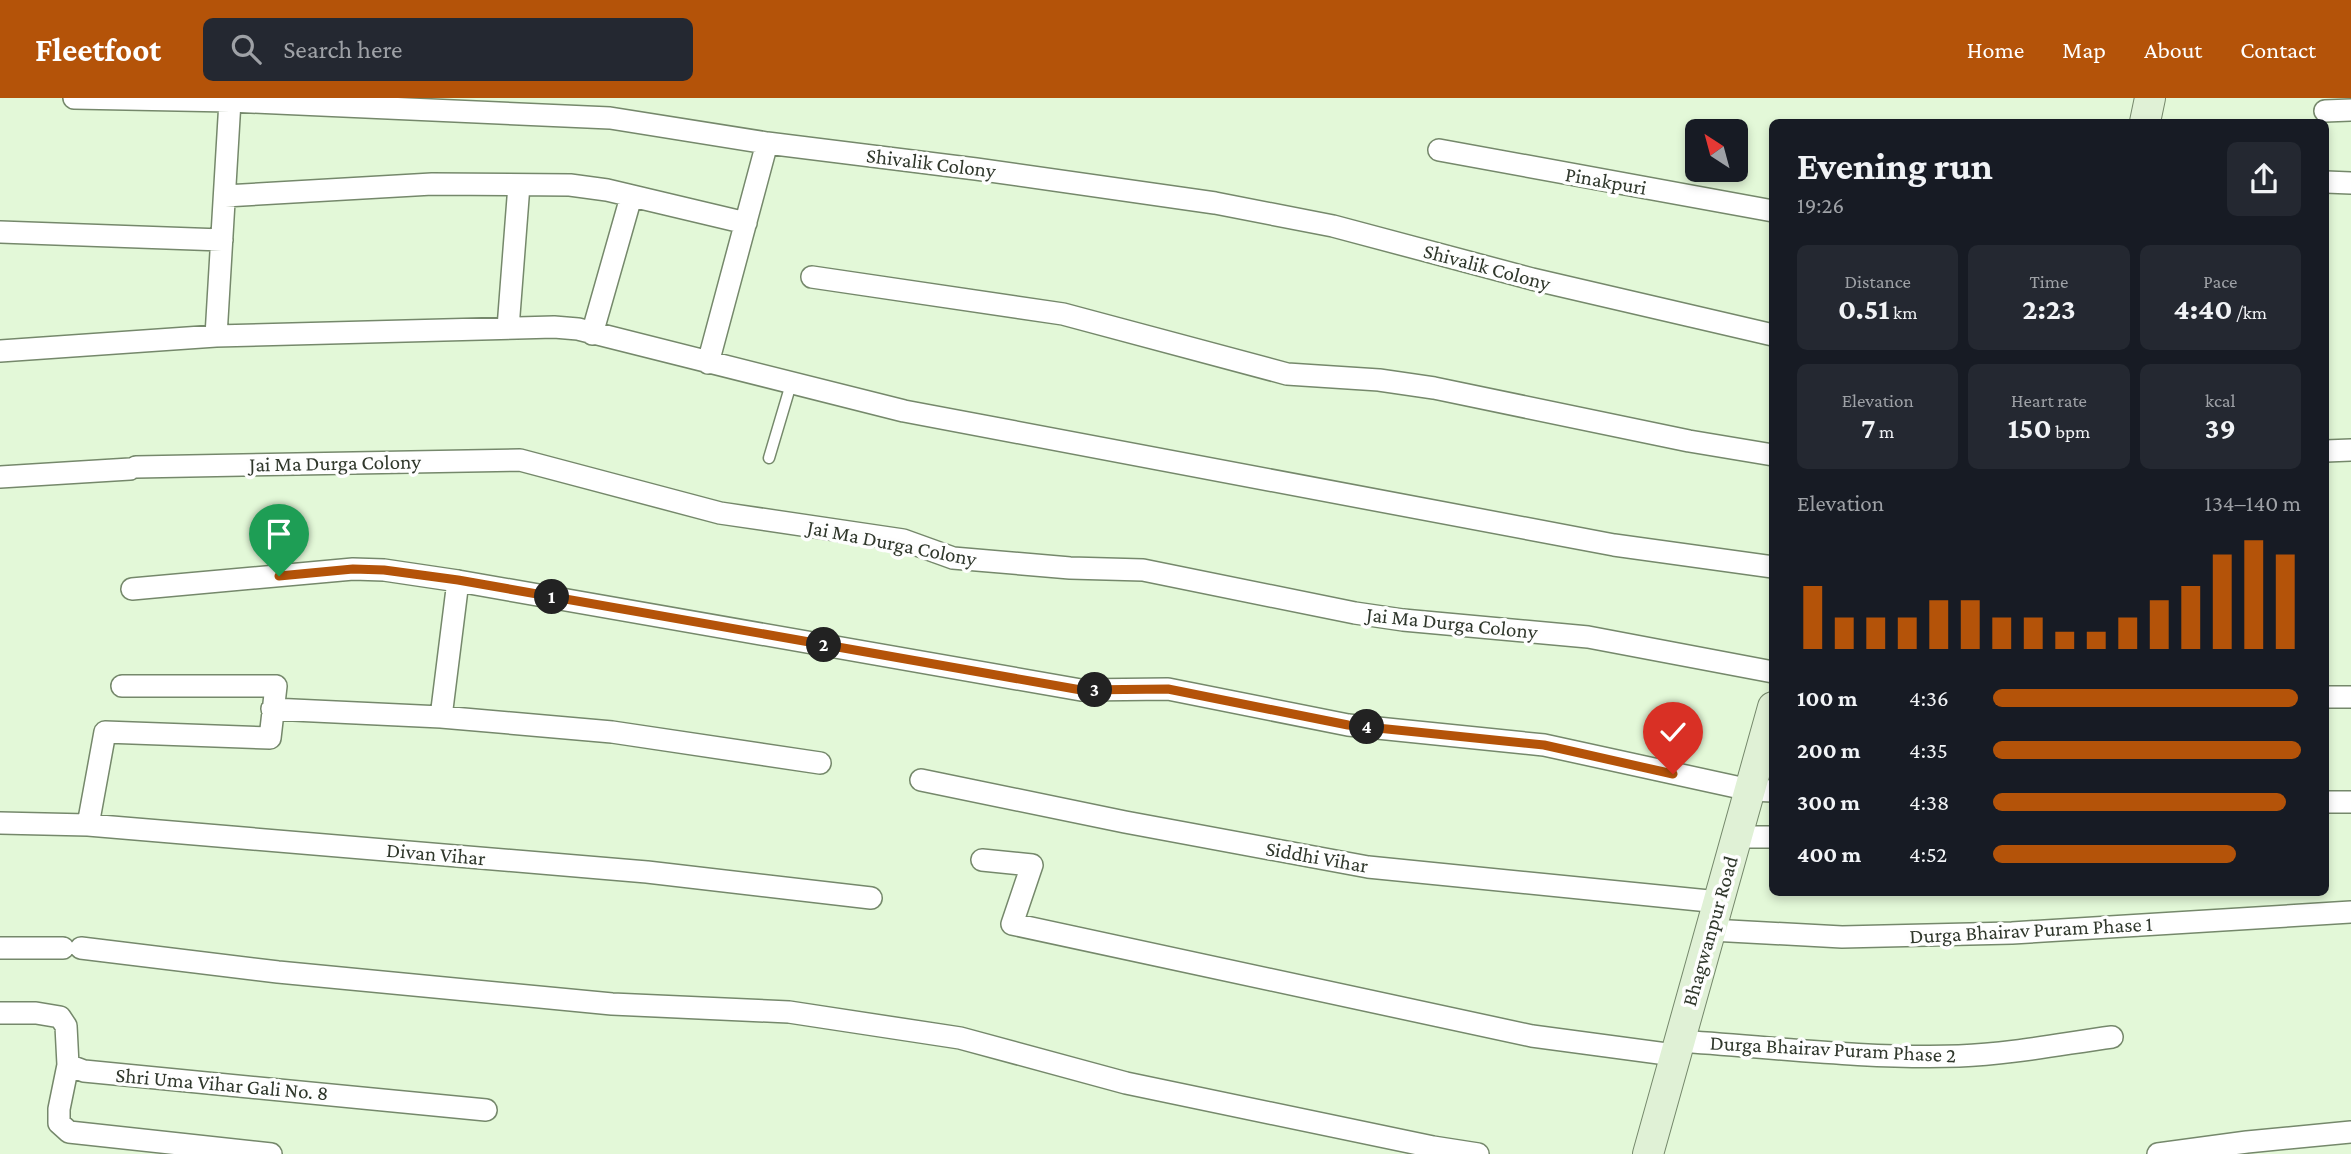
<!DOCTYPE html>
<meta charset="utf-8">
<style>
body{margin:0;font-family:"Crimson Pro",serif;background:#242831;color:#f1f3f6;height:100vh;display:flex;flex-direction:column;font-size:26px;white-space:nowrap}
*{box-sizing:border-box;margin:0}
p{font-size:23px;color:#9ea1a6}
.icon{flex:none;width:38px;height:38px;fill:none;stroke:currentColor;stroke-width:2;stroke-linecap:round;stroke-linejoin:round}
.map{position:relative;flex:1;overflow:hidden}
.details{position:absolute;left:1769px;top:21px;width:560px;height:777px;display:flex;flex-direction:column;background:#171b24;border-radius:10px;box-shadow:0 4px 10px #0003}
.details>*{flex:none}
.needle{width:46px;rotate:324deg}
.buttons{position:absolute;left:1685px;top:21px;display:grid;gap:14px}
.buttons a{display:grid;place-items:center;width:63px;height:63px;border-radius:10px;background:#171b24;box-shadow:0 4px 10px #0003;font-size:35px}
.pin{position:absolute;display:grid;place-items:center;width:60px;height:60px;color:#fff;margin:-72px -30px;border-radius:50% 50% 50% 0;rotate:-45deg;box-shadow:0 0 7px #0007}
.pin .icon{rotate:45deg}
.km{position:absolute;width:35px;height:35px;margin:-18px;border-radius:50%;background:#222;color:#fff;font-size:19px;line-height:35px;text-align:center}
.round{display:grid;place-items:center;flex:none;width:74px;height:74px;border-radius:10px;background:#242831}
.head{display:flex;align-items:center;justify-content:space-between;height:119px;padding:0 28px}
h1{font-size:38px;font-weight:700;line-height:52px}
.stats{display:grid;grid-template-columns:repeat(3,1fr);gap:10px;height:119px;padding:7px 28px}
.stats div{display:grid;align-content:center;border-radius:10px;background:#242831;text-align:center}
.stats b{font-size:30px;font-weight:700}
.stats small{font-size:19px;font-weight:400}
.stats p{font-size:19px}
.chart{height:196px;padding:14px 28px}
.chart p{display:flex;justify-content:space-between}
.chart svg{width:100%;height:126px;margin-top:7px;stroke:#b45309;stroke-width:6}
ul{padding:0 28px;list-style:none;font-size:23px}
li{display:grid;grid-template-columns:112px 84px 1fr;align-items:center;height:52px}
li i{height:18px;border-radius:9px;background:#b45309}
header{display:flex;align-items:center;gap:42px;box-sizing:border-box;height:98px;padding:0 35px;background:#b45309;color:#fff}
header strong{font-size:33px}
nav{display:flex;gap:38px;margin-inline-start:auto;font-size:24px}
.search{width:490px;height:63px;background:#242831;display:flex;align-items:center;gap:18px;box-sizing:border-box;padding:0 24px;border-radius:10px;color:#9ea1a6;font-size:26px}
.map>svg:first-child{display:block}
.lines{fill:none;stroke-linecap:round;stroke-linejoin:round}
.lane-casing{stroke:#75886b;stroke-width:13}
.street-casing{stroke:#75886b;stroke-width:24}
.secondary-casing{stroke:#75886b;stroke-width:32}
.lane{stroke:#fff;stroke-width:10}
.street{stroke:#fff;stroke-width:21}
.secondary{stroke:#e0f1d6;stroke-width:30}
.route-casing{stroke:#fff;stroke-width:14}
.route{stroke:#b45309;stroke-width:9}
.labels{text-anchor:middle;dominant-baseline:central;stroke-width:7;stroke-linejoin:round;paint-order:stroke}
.street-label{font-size:21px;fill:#2f372b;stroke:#fefefe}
</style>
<header>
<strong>Fleetfoot</strong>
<div class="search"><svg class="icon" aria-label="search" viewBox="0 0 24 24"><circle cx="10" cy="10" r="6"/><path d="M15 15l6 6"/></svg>Search here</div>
<nav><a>Home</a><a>Map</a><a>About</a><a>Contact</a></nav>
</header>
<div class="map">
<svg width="2351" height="1056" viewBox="0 0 2351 1056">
<rect width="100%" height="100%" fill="#e3f8d8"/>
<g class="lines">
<defs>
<path id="lane" d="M769,360L791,286"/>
<path id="street" d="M74,0L230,3L610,20L767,45L976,71L1215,105L1333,128L1532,181L1773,237
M2325,13L2351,12
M1439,52L1773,113
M2326,84L2351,85
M225,98L432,86L570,87L607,92L746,125
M0,134L222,142
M812,179L1063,216L1287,276L1379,282L1434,290L1689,343L1773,357
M508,230L519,87
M592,236L631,99
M216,238L230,3
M0,253L216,238L554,229L578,231L904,313L1614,447L1773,469
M708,265L767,45
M2326,353L2351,352
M136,369L520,362L720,415L903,442L953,460L1070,470L1143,472L1355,515L1403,522L1588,539L1773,574
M0,379L130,371
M132,491L353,471L384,472L458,483L1081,592L1168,591L1348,627L1544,647L1750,692L1773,693
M2326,599H2351
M272,611L441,619L612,634L820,665
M441,619L458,483
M921,682L1125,724L1368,769L1719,804
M2326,704H2351
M0,725L88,727L647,774L871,800
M88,727L105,634L270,640L276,588H122
M1737,739H1773
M982,762L1032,767L1012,826L1532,938L1674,957
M1711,832L1842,839L2012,835L2351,814
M0,850H63
M81,850L278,874L612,906L789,914L960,940L1126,985L1433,1049L1478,1056
M0,915H36L60,919L66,928L68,967L84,973L486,1012
M1678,943C1771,949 1866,961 1959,958C2011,956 2061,946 2112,939
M68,967L59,1011V1025L69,1034L271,1056
M2158,1056L2247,1044L2351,1034"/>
<path id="secondary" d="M2145,24L2150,0
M1648,1056L1773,609"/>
</defs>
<!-- lane casing -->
<use href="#lane" class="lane-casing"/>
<!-- street casing -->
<use href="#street" class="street-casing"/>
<!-- secondary casing -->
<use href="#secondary" class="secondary-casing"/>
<!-- lane -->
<use href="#lane" class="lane"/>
<!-- street -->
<use href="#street" class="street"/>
<!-- secondary -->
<use href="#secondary" class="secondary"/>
</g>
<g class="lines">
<defs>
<path id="route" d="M279,478L353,471L384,472L458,482L1081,592L1168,591L1348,627L1544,647L1673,676"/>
</defs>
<!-- route casing -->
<use href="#route" class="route-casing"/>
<!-- route -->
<use href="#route" class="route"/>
</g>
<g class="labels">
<!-- street labels -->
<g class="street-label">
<text transform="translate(931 65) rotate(7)">Shivalik Colony</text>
<text transform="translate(1606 83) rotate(10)">Pinakpuri</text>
<text transform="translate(1487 169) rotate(15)">Shivalik Colony</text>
<text transform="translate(335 365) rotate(-1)">Jai Ma Durga Colony</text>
<text transform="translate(892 445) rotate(11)">Jai Ma Durga Colony</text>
<text transform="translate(1452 525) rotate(6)">Jai Ma Durga Colony</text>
<text transform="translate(436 756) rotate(5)">Divan Vihar</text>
<text transform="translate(1317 759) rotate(10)">Siddhi Vihar</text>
<text transform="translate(2031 832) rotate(-3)">Durga Bhairav Puram Phase 1</text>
<text transform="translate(1710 833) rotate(-74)">Bhagwanpur Road</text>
<text transform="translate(1833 951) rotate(3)">Durga Bhairav Puram Phase 2</text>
<text transform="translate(222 986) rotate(5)">Shri Uma Vihar Gali No. 8</text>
</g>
</g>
</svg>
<div class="buttons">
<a><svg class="needle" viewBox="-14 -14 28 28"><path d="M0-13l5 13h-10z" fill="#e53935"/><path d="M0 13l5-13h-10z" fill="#9ea1a6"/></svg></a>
</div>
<div class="pin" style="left:279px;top:478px;background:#1e9e55"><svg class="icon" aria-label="arrive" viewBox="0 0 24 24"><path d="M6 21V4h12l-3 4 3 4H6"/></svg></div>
<div class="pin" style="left:1673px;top:676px;background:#d93025"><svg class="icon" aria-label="check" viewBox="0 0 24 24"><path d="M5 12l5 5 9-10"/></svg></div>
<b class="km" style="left:552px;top:499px">1</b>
<b class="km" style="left:824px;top:547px">2</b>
<b class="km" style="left:1095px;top:592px">3</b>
<b class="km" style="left:1367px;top:629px">4</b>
<section class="details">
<div class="head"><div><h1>Evening run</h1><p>19:26</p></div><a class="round"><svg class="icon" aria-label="share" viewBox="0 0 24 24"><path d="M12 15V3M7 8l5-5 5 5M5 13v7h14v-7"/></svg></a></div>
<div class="stats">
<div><p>Distance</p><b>0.51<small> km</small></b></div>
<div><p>Time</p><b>2:23</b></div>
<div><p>Pace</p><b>4:40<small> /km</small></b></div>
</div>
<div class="stats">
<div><p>Elevation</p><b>7<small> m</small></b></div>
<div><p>Heart rate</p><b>150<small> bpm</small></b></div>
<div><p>kcal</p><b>39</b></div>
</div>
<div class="chart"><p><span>Elevation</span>134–140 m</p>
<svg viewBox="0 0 160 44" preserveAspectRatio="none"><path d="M5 44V22M15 44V33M25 44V33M35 44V33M45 44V27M55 44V27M65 44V33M75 44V33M85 44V38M95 44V38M105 44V33M115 44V27M125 44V22M135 44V11M145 44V6M155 44V11"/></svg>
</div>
<ul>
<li><b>100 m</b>4:36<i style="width:99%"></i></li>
<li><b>200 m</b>4:35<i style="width:100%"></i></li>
<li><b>300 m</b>4:38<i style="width:95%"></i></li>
<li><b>400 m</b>4:52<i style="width:79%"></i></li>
</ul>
</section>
</div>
